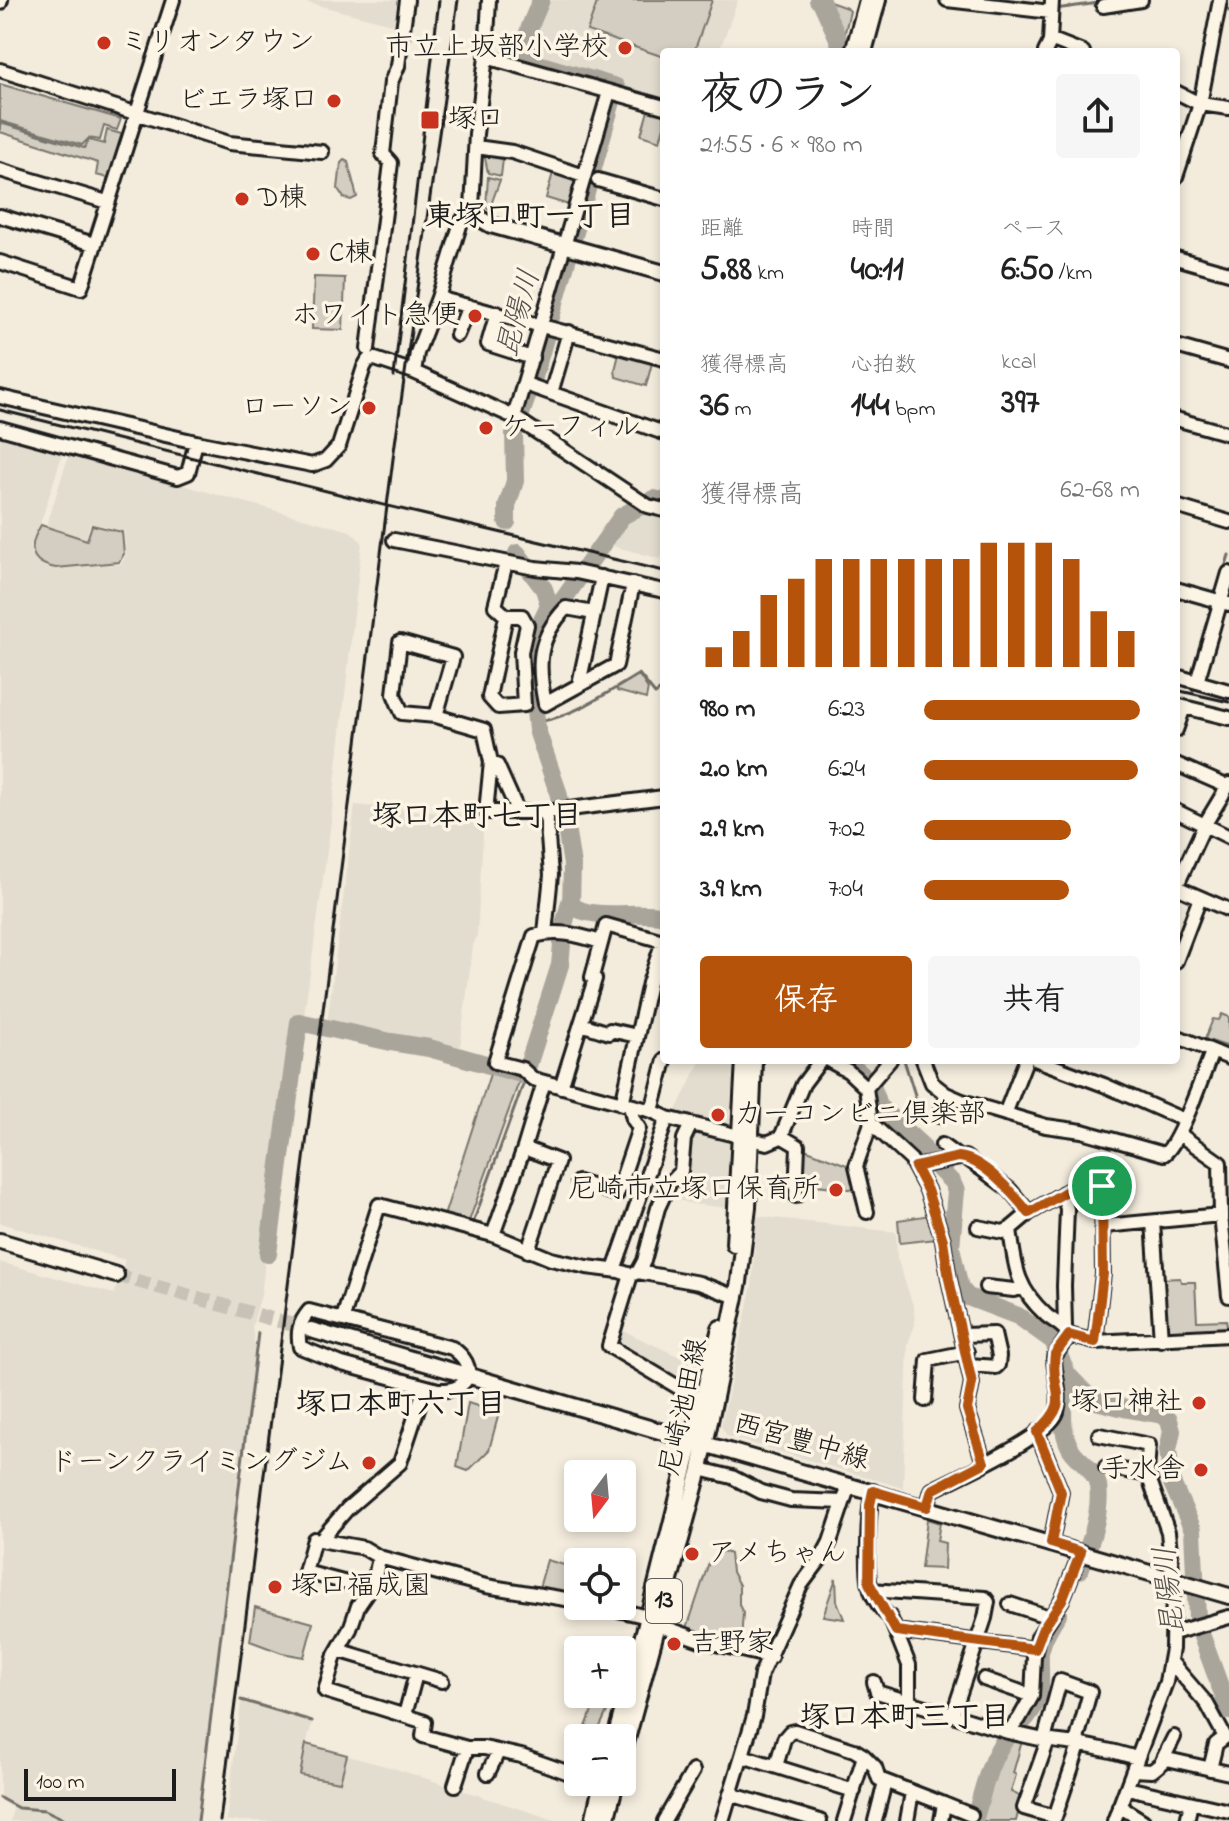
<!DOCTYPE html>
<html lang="ja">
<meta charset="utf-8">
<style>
body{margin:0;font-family:"Indie Flower","Klee One",sans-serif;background:#f6f6f6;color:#222;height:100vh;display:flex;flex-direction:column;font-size:30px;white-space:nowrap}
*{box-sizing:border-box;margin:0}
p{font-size:26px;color:#767676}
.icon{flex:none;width:44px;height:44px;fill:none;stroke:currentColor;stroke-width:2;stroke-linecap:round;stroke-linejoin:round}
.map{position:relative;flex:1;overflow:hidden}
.panel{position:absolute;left:660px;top:48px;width:520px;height:1016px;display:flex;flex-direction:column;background:#fff;border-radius:8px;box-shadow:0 4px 12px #0003}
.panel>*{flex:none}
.needle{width:52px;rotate:196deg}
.buttons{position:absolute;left:564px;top:1460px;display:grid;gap:16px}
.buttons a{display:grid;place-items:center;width:72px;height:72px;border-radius:8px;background:#fff;box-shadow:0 4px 12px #0003;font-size:40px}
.scale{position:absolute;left:24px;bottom:20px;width:152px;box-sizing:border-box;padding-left:8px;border:4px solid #1c1c1c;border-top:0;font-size:22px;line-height:28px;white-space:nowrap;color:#1c1c1c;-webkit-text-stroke:6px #fcf5e5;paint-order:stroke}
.pin{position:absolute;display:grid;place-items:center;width:68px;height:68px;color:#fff;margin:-34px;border:4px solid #fff;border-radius:50%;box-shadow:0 2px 8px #0007}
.round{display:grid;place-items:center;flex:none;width:84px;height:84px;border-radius:8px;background:#f6f6f6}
.head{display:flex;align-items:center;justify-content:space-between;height:136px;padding:0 40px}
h1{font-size:44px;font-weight:700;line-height:60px}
.stats{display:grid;grid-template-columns:repeat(3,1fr);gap:12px;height:136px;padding:8px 40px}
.stats div{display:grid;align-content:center}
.stats b{font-size:34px;font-weight:700}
.stats small{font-size:22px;font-weight:400}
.stats p{font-size:22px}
.chart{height:224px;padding:16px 40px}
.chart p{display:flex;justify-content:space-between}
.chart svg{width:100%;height:144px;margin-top:8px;stroke:#b45309;stroke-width:6}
.button{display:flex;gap:16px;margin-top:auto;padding:16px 40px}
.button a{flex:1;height:92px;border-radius:8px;background:#b45309;color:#fff;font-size:32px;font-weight:700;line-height:92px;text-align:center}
.button a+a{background:#f6f6f6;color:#222}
ul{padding:0 40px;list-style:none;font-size:26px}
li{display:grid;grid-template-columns:128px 96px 1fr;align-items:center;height:60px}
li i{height:20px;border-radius:10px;background:#b45309}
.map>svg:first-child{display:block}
.built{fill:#e3ddcf}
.green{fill:#d3cec1;stroke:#78756e;stroke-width:2}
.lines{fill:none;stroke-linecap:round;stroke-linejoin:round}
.stream{stroke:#716e68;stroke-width:3}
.river{stroke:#aaa59b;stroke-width:18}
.major-tunnel{stroke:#c8c2b6;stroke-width:14;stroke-dasharray:14 7;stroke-linecap:butt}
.minor-casing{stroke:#1c1c1c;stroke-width:18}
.major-casing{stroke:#1c1c1c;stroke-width:20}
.minor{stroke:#fcf5e5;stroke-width:12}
.major{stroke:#fcf5e5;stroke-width:14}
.rail{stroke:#1c1c1c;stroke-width:3}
.route-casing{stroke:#fff;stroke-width:16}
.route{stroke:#b45309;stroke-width:10}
.poi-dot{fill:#c8321e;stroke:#fcf5e5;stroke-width:3}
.labels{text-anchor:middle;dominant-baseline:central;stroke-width:7;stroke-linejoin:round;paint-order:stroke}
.shield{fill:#fcf5e5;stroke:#5f5d58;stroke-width:2}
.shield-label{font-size:26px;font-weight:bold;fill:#1c1c1c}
.poi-label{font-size:28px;fill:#1c1c1c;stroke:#fcf5e5;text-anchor:start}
.street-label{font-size:28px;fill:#1c1c1c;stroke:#fcf5e5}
.neighbourhood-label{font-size:30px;font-weight:bold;fill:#1c1c1c;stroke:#fcf5e5}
.water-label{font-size:30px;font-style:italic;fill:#55534f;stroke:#fcf5e5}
</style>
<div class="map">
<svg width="1229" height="1821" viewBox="0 0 1229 1821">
<rect width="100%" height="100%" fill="#f3ecdd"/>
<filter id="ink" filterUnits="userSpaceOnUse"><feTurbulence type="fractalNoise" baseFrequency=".0125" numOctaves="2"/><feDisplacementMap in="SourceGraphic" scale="16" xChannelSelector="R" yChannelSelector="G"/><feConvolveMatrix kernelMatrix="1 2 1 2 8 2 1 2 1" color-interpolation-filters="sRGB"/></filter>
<g filter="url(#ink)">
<!-- built -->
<path class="built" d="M297,0H403L400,26Z
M545,0H738L719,52H664V98L536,61L528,45Z
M0,436L63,452L39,528L30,546L32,555L49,568L121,564L126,555L124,531L90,523L86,538L46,527L69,454L350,531L362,542L330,829L304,1016L295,1021L261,1295L252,1327L255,1348L197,1821H10L13,1808L0,1801V1262L114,1294L125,1260L0,1223Z
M646,508L664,513V547L661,559L605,544L625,517Z
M355,805L484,817L477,935L473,946L459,1055L327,1024Z
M701,1060H734L729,1129L674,1114Z
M692,1126L730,1136L727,1208L693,1204L666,1197Z
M757,1216L896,1232L897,1258L914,1308L915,1325L908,1343L903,1488L727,1436L721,1426L752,1285Z
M620,1329L699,1366L692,1393L612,1348Z
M241,1702L293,1715L312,1723L306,1745L393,1768L558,1821H226Z"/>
<!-- green -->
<path class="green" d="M598,0H712L694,52H664V57L587,31Z
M827,1L847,8L850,11L844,36Z
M0,84L121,119L117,130L104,126L100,140L89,138L82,145L0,121Z
M649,107L664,112V126L660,141L641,135Z
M0,123L84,148L89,140L104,144L107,130L125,135L112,179L96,175L98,163L0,132Z
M488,156L503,159L501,176L488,173L485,158Z
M344,160L348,162L357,197L351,200L344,198L338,189L341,163Z
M554,169L577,176L580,181L572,206L546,198Z
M488,177L500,180L489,210L486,207Z
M314,277L345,278L343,330L312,329Z
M619,354L652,363L646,386L616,377L615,370Z
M41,525L87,540L92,525L122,532L124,554L119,562L56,568C28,563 28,546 41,525Z
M639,675L648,689L646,699L617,691V688Z
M1222,1014L1229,1017V1047L1205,1039L1213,1019L1219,1020Z
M491,1071L520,1079L468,1224L444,1216Z
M802,1148L852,1167L858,1190L801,1183Z
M930,1215L937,1239L900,1243L898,1220Z
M1180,1278L1181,1282H1195L1197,1321L1226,1320L1228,1330L1164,1335L1160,1279Z
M468,1403L499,1413L489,1450L468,1471L457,1467Z
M927,1519L940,1523L937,1541L945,1543L944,1569L921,1568Z
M723,1551L730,1554L732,1572L739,1585V1605L743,1613L741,1640H738L737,1646L686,1631L709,1562Z
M547,1560L578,1569V1596L539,1588Z
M836,1578L837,1601L844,1619L823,1616Z
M255,1607L313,1623L304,1657L282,1653L250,1641Z
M589,1694H615L598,1731L586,1727L593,1708L586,1706Z
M1012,1739L1022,1741L1013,1773L1016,1775L1011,1792L1022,1797L1016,1821H981L1004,1747Z
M306,1744L347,1755L340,1782L300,1775Z"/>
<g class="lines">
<!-- stream -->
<path class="stream" d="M1222,3L1229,11
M1055,9L1099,3
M1183,89L1193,92L1195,97
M1224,571L1229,555
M1193,691V689
M543,721C577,714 609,692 639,674L655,694L664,688
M904,1060L915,1095L909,1134
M472,1226L525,1079
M241,1700L312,1721
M0,1798L18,1808L45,1810L68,1821
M198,1821L258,1333"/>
<!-- river -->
<path class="river" d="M818,0L821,1L840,43L838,52
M507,522V506L515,481L514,434L534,377L616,87L534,63C516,46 534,19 541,0
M517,553L544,589L549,605L536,632L530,660L537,730L558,792L566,827L572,865L571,905C593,922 637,909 664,916
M544,619L563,600L622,516L654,499L664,501
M845,1060L868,1080L873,1088L878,1106L922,1146L930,1160L952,1182L956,1191L951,1247L960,1288L968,1297L1018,1316L1053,1341L1067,1374L1088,1396L1096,1401L1128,1409L1163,1415L1169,1420L1172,1431L1168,1450L1172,1483L1193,1530L1197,1618L1201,1634L1229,1711
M268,1254L299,1022L391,1042L429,1048L525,1075L560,965L564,925L570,902
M1067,1374C1063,1397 1058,1433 1073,1452C1082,1463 1096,1471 1098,1486C1102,1512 1089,1547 1080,1570
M974,1821C982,1796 988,1761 1005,1740C1016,1727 1029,1719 1036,1702C1043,1687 1039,1670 1040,1653C1042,1640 1050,1626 1058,1614"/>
<!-- major-tunnel -->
<path class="major-tunnel" d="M116,1275L311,1330"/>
<defs>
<path id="minor" d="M947,0L1051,12
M0,3L1,0
M1103,6L1141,0
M1050,39L1083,52
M1045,52L1050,42L1052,0
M486,57L664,107
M0,70L229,143L322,152
M1176,92L1200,104L1229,108
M476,147L512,152L584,176
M0,170L107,202
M1176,177L1200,104L1220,0
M598,180L664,199
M0,216L94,244
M1176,258L1229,273
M0,262L81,288L173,0
M438,298L664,359
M497,313L488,344L532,358
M457,335L469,306
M1176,346L1229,361
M368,349L391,163L383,154L391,82L398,66L407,0
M414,372L417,353L438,298L461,222L472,208L476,134L486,57L489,0
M525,384L664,433
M551,393L569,332
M0,397L196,442L312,465L326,460L339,446L364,367L368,360L375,359L414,372L514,417L648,506L664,510
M514,417L609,92
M1176,419L1229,434
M0,428L178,477L188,473L196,442
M1176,506L1229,522
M394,540L535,568L576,572L664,591
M506,563L495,606L506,616H522L527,625L521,652L524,705L498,707L489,697L506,616
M1176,589L1229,604
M594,613L566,608C537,639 537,664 545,704L616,665L633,584
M1176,676L1229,691
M1197,682L1229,573
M579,684L602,577
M1176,705L1229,718
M436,716L453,657L400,642L394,694L402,713L436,716L484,730L491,762L486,812H546L664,797
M1176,730L1184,707
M491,762L497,765L518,812
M1176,764L1226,786
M1176,811L1229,837
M1176,887L1205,824L1229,784
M1176,887L1229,910
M545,933L551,875L546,812
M601,942C578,935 557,929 534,936L495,1062L522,1069L533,1079L652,1111L667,1118L767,1143L781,1137L803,1084L821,1060
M1176,961L1200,898
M581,1024L609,1033L610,1030L637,1036
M1176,1036L1229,1058
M828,1060L848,1071L866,1088L871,1123L856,1166L867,1212
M923,1060L932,1083L946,1094L962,1101L1046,1126L1082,1131L1164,1154C1179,1145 1204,1072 1212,1052
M1037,1060L1104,1085L1184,1120
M561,1087L595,979L592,977L606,925L663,941L649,983L622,1104
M866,1088L890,1060
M652,1111L665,1060
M1005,1114L1026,1060
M939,1116L946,1094
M871,1123L911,1160L927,1190L943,1240L949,1279L972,1383L967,1409L984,1463
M1179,1134L1220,1163L1221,1215L1229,1296
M781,1136L798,1146L796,1196
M942,1145L958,1157
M524,1148L558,1161L528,1251
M915,1167L965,1157L1010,1190L1029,1213
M578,1182L617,1194L639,1128L633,1119L630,1106
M1063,1193L1067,1209L1064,1286L1065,1327
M1153,1222L1161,1340
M1104,1226L1221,1215
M978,1227L1003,1232L1010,1229
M493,1235L524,1148L544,1082
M614,1270L667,1118
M638,1272L699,1283L728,1294
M631,1275L609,1346L693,1396L703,1398
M986,1287L1014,1290L1023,1287
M309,1311L452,1348C479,1366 471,1392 438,1390L342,1364L300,1347C297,1332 299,1323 309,1311Z
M343,1318L379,1205L493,1235L551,1259L587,1267L619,1271L631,1275L638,1272L644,1261L658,1208L670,1182L681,1171L684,1139L691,1124
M963,1335L994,1334L999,1356L998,1365L996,1367L969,1365
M1069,1335C1064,1325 1054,1322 1046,1315C1016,1288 1015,1266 1010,1229L1029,1213L1074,1187L1102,1186L1103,1274L1095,1342
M925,1400L928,1360L967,1352
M1037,1432L1061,1492L1051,1543
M1099,1435L1149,1445L1147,1472L1168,1532L1173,1579L1172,1649L1166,1682L1114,1821
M1106,1467L1148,1475
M700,1469L732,1477L761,1492L791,1500L843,1502
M873,1491C868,1509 866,1568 870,1586C872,1596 881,1611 890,1617L909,1665V1712
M927,1507L932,1490C957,1477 1049,1437 1057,1412C1062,1394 1054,1375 1054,1357L1069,1335L1095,1342L1229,1335
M321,1539L348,1508L400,1463L425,1387
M379,1557L374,1583L358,1606L350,1629L335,1655L325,1691L425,1722L423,1736L467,1748H484L521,1756L578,1776
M370,1589L305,1572L314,1539L364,1548L379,1557L486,1586L578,1601
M871,1590L985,1598L988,1602L985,1618L953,1714
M1010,1604L1049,1617
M601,1606L648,1617L658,1625L703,1641L771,1657
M896,1631L1035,1649
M1173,1633L1229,1617
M338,1650L442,1681
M1170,1661L1207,1704L1225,1737L1216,1744L1210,1769
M984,1679L1032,1696
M874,1682L877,1692L1008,1732L1019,1719L1032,1696L1034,1656L1038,1637L1062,1600L1081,1552
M405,1715L416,1674
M1008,1732L1044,1740
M1048,1740L1024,1808L1055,1817L1080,1743
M1076,1743L1090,1692L1060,1681L1044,1740C1079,1744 1104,1748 1137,1758
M742,1756L854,1791
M864,1756L875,1767L879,1779L944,1804L941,1821
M1162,1761L1174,1737
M776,1766L784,1739L790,1732L795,1731L854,1750L864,1756L844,1821
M1133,1770L1152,1771L1167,1759L1229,1773
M488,1773L498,1752
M455,1785L467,1748
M1127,1788L1229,1811
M730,1794L820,1821
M944,1804L971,1815
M1119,1806L1143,1821
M664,1821L693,1771
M722,1821L754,1716L761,1674L801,1585L822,1557L830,1542L849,1485
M875,1821L885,1782
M907,1821L912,1792
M1187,1821L1191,1803"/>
<path id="major" d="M853,52L867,0
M864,52L878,0
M472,208L479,218L491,225L664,273
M0,1241L116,1275
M734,1244L744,1060
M311,1330L1229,1596
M615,1738L648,1617L720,1328
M622,1758L700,1469L739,1282L748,1207L754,1060
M593,1821L602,1782
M606,1821L616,1782"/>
</defs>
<!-- minor casing -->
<use href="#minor" class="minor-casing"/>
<!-- major casing -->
<use href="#major" class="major-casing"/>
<!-- minor -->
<use href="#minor" class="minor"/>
<!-- major -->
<use href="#major" class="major"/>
<!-- rail -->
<path class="rail" d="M394,376L439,0
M0,410L371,502L664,571
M1176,690L1229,702
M220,1821L394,451L458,0"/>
</g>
</g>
<g class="lines" filter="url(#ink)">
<defs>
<path id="route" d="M958,1157C983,1158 1014,1195 1029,1213L1074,1187L1102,1186L1103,1274L1095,1342L1069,1335L1055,1354C1049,1392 1075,1399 1037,1432L1061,1492L1051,1543L1081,1552L1062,1600L1043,1628L1035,1649L896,1631L869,1583L870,1505L873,1491L927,1507L932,1490L984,1463L967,1409L972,1383L949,1279L943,1240L927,1190L915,1167Z"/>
</defs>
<!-- route casing -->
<use href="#route" class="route-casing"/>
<!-- route -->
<use href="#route" class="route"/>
</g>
<!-- markers -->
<g class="poi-dot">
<circle cx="104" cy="43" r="8"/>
<circle cx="625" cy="48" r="8"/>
<circle cx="334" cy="101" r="8"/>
<rect x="420" y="110" width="20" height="20" rx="4"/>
<circle cx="242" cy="199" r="8"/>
<circle cx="313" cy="254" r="8"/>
<circle cx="475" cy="316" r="8"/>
<circle cx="369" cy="408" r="8"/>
<circle cx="486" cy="428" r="8"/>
<circle cx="718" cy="1115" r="8"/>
<circle cx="836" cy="1190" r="8"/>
<circle cx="1199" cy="1403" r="8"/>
<circle cx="369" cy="1463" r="8"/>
<circle cx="1201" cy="1470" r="8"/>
<circle cx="692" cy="1554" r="8"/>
<circle cx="275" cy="1587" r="8"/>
<circle cx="674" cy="1644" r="8"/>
</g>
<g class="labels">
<!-- shield labels -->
<rect class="shield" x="646" y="1579" width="36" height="44" rx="6"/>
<g class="shield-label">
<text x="664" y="1601">13</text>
</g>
<!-- poi labels -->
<g class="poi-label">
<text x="120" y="43">ミリオンタウン</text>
<text x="609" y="48" text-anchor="end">市立上坂部小学校</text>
<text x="318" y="101" text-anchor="end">ビエラ塚口</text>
<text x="448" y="120">塚口</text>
<text x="258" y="199">D棟</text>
<text x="329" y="254">C棟</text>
<text x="459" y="316" text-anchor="end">ホワイト急便</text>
<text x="353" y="408" text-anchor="end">ローソン</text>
<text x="502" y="428">ケーフィル</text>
<text x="734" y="1115">カーコンビニ倶楽部</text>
<text x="820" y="1190" text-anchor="end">尼崎市立塚口保育所</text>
<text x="1183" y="1403" text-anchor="end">塚口神社</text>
<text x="353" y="1463" text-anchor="end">ドーンクライミングジム</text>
<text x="1185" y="1470" text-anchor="end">手水舎</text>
<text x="708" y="1554">アメちゃん</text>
<text x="291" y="1587">塚口福成園</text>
<text x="690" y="1644">吉野家</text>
</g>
<!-- street labels -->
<g class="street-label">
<text transform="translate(685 1407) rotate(-78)">尼崎池田線</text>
<text transform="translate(801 1443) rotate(16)">西宮豊中線</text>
</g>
<!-- neighbourhood labels -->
<g class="neighbourhood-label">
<text x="530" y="218">東塚口町一丁目</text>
<text x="477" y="818">塚口本町七丁目</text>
<text x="401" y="1406">塚口本町六丁目</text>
<text x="905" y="1719">塚口本町三丁目</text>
</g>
<!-- water labels -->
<g class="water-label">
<text transform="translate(520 314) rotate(-74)">昆陽川</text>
<text transform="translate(1171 1591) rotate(-96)">昆陽川</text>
</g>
</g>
</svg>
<div class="buttons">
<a><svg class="needle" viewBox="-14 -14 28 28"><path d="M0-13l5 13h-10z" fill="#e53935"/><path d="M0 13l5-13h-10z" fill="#767676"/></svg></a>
<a><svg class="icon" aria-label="locate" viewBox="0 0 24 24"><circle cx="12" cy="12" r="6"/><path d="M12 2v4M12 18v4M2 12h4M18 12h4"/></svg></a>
<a>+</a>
<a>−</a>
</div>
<div class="scale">100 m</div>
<div class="pin" style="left:1102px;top:1186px;background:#1e9e55"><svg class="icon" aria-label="arrive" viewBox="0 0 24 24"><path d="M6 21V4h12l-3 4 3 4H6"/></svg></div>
<section class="panel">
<div class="head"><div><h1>夜のラン</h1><p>21:55 · 6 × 980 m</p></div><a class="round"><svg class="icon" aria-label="share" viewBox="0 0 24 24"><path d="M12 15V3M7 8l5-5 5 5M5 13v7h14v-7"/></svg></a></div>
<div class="stats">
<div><p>距離</p><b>5.88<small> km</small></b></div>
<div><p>時間</p><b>40:11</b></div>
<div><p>ペース</p><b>6:50<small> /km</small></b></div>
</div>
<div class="stats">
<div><p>獲得標高</p><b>36<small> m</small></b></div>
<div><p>心拍数</p><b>144<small> bpm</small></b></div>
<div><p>kcal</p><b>397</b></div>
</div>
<div class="chart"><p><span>獲得標高</span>62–68 m</p>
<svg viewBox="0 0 160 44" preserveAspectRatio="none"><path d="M5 44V38M15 44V33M25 44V22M35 44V17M45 44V11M55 44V11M65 44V11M75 44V11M85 44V11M95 44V11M105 44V6M115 44V6M125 44V6M135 44V11M145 44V27M155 44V33"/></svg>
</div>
<ul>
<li><b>980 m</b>6:23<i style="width:100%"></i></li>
<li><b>2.0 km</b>6:24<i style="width:99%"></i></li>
<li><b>2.9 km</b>7:02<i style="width:68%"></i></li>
<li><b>3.9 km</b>7:04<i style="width:67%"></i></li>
</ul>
<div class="button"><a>保存</a><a>共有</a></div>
</section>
</div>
